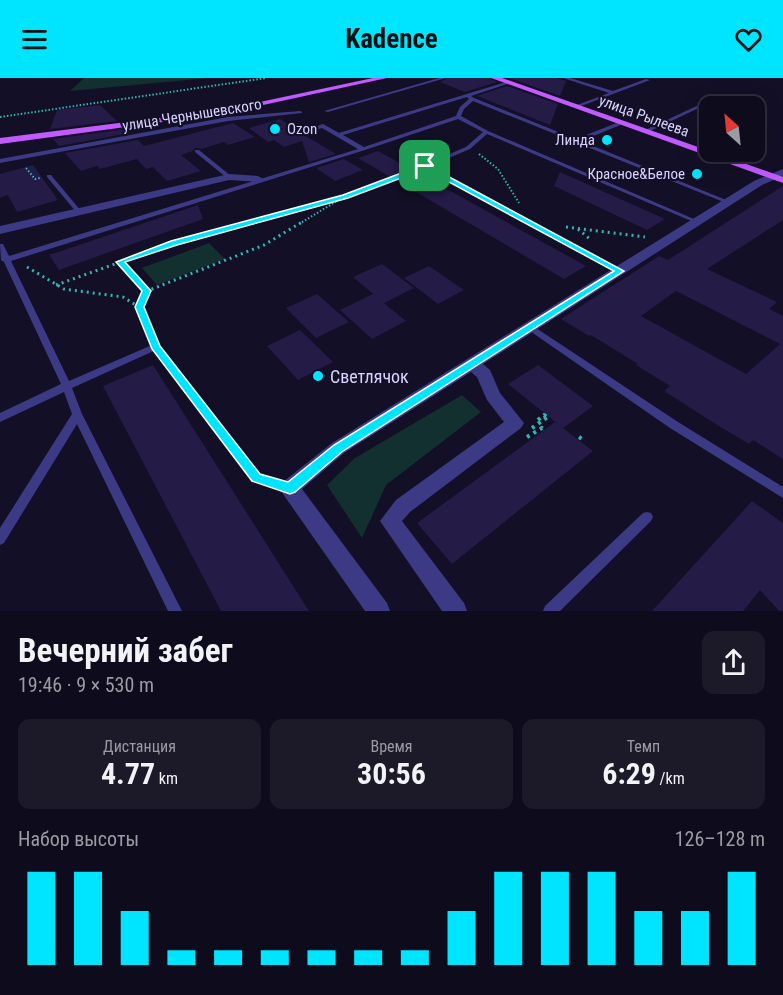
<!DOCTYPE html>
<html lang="ru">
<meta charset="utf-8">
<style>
body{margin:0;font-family:"Roboto Condensed",sans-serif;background:#1c1929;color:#f1f3f6;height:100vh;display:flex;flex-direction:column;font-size:22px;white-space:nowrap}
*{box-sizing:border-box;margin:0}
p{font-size:20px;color:#9b9ba3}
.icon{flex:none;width:33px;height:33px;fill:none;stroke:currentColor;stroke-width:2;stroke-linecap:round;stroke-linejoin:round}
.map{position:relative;height:533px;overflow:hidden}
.details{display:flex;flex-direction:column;background:#0e0b1c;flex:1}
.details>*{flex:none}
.needle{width:39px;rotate:333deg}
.fabs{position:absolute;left:699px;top:18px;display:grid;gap:12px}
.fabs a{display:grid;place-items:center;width:66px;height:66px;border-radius:12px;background:#0e0b1c;box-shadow:0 6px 24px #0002,0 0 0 2px #2e2b3b;font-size:30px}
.pin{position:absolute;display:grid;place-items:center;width:51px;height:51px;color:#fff;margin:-26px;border-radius:12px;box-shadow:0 3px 9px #0006}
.round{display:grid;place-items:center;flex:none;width:63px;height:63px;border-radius:12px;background:#1c1929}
.summary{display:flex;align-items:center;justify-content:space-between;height:102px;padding:0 18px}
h1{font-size:33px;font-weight:700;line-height:45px}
.figures{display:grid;grid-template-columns:repeat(3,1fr);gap:9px;height:102px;padding:6px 18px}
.figures div{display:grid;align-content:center;border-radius:12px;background:#1c1929;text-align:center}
.figures b{font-size:30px;font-weight:700}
.figures small{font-size:16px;font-weight:400}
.figures p{font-size:16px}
.chart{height:168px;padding:12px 18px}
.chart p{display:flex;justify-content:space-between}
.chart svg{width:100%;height:108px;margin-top:6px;stroke:#00e5ff;stroke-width:6}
header{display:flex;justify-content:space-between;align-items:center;height:78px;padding:0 18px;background:#00e5ff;color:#111;font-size:27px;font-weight:700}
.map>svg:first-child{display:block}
.green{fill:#12302f}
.building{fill:#241b47;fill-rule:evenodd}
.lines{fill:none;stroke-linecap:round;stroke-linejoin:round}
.path-far3{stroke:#2fb8b0;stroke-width:2;stroke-dasharray:1.5 2;stroke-linecap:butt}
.path-far2{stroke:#2fb8b0;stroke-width:3;stroke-dasharray:2 4;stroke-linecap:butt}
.path-far1{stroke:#2fb8b0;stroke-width:4;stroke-dasharray:3 4.5;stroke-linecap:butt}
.path{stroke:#2fb8b0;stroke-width:5;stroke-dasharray:4 6;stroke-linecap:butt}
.service{fill:#3d3a85;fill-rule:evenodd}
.minor{fill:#3d3a85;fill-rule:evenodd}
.primary{fill:#c25bff;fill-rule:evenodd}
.route{fill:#00e5ff;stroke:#fff;stroke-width:1.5;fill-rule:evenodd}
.poi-dot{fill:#00e5ff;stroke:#130f26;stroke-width:2}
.labels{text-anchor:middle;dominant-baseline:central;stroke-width:4.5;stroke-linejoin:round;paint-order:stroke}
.far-street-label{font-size:15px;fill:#d9d4ff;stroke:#130f26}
.far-poi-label{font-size:15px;fill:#d9d4ff;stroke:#130f26;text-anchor:end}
.poi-label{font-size:18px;fill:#d9d4ff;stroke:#130f26;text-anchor:start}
</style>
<header><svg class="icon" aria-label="menu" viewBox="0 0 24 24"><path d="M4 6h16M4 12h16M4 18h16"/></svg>Kadence<svg class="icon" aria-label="heart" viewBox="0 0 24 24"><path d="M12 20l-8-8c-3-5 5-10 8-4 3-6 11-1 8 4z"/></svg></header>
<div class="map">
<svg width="783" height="533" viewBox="0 0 783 533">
<rect width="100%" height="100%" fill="#130f26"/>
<!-- green -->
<path class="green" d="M84,0H209L70,13Z
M209,165L225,181L157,207L142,190Z
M462,317L481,334L386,407L362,460L327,407L355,380Z"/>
<!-- building -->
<path class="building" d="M448,0H489L497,4L465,14L440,4Z
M509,0H556L566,3L560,18Z
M507,8L558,26L550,47L477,18Z
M100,27L117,43L50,51L57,32Z
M280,41L311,61L336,76L309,84L302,63L284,69L274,62L268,64L249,50Z
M233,45L255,59L228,67L224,64L201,71L195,70L193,73L181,77L201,93L167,103L153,89L146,91L137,81L100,91L97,88L81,93L65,75L138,62L144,68Z
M126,51L130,55L59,68L53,61Z
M378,73L586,188L564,201L358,80Z
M344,81L363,92L335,103L316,90Z
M33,87L58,122L17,134L8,117L0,120V96Z
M560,94L665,141L647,152L554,108Z
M783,108V142L707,191L777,224L769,231L783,238V381L753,362L749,366L714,345L664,313L670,308L636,287L638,286L591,257L589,258L561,241L659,178L668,182ZM676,213L780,266L746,296L641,238Z
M198,127L203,141L59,192L49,177Z
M382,186L414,210L384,225L353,199Z
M429,188L464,212L438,226L404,200Z
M317,216L349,244L316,260L286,230Z
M373,216L406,243L372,261L340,232Z
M300,252L333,284L298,302L267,268Z
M153,287L309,533H221L103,308Z
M538,287L593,328L563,350L508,306Z
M555,344L593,373L452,486L417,445Z
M752,423L783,445V533H779L760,512L743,533H652Z"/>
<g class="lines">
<!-- path-far3 -->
<path class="path-far3" d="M0,39L266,0
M479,76L498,91L519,125
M26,90L35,101L40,100
M245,146L339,120
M299,146L345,118L415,92"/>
<!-- path-far2 -->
<path class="path-far2" d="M566,149L645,159
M578,151L591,162
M120,184L147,213
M27,189L64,211L123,219L139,229
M56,207L174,165L250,144
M146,247L139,229L147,213L264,167L302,144"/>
<!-- path-far1 -->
<path class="path-far1" d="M146,246L150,257
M163,279L236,374
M538,342L544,337L547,339
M532,350L549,338
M527,359L542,350L544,352
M579,359L582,361"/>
<!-- path -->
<path class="path" d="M235,373L256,400L272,405"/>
<!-- service -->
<path class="service" d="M439,0H446L328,34L324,33Z
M563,0H570L613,13L646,1L650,2L576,30L574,29V28L609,15Z
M506,4L510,5L471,18L474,20L576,61L619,44H623V46L581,63L731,124L726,125L473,23L464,31L461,38L488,53L701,144L700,145H696L487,56L470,71L430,88L624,193L620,195H617L423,89V87L466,69L483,54L458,41L365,72L11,183L69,303L152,267H158L160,269L158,271L72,310L82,336L182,533H168L77,346L4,465L0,467V450L72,336L64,314L0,344V335L61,306L4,184L1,182L0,166H3L9,178L358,71L322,50L309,54L306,52L323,46L339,55ZM467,19L469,21L460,29L456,38L364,69L343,57Z
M716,19L720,20L648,54L643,53Z
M300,33L302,34V35L228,43L0,85V81L228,39Z
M195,72H199L231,98V100H227L195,74Z
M47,97H51L81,133V135H77L47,99Z
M530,246L678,344L783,409V420L670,350L527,251L526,249L527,247Z
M647,434L651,435L653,439L651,443L560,533H543L545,528L643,435Z"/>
<!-- minor -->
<path class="minor" d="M783,91V98L762,107L483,286L490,292L500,315L524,345L521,350L410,434L402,443L464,525L467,533H442L380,443L396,422L504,344L487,322L477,299L471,294L344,375L302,411L387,525L390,533H365L283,416L280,410L283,404L332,365L754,103Z
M229,96L258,98L263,101L258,104L229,102L0,156V148Z"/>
<!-- primary -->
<path class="primary" d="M373,0H387L222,36L0,66V60L222,32Z
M491,0H502L783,99V105Z"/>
</g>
<!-- route -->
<path class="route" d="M425,86L624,193L343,373L295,414L290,416L252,403L152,271L135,229L142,213L116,184L171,163L343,117ZM425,91L614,193L334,367L288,404L260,396L160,268L144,229L151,213L125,184L177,167L348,120Z"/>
<!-- markers -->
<g class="poi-dot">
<circle cx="275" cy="51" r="6"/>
<circle cx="607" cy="62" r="6"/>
<circle cx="697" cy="96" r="6"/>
<circle cx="318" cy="298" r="6"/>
</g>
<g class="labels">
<!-- far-street labels -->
<g class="far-street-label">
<text transform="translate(192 37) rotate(-9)">улица Чернышевского</text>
<text transform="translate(644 38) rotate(20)">улица Рылеева</text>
</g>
<!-- far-poi labels -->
<g class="far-poi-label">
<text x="287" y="51" text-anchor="start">Ozon</text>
<text x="595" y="62">Линда</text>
<text x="685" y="96">Красное&amp;Белое</text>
</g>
<!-- poi labels -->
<g class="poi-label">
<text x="330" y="298">Светлячок</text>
</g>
</g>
</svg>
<div class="fabs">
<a><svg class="needle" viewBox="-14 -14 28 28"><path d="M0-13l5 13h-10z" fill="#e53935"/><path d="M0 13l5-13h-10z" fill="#9b9ba3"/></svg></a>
</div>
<div class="pin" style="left:425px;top:88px;background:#1e9e55"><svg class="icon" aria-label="arrive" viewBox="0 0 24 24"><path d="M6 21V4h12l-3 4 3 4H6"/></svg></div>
</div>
<section class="details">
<div class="summary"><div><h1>Вечерний забег</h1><p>19:46 · 9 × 530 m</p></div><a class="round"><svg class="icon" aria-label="share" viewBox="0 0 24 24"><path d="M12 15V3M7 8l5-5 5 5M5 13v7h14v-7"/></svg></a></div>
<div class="figures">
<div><p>Дистанция</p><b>4.77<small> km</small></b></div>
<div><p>Время</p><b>30:56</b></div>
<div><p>Темп</p><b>6:29<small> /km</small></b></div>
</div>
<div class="chart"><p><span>Набор высоты</span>126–128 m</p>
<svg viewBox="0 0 160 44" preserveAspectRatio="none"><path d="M5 44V6M15 44V6M25 44V22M35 44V38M45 44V38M55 44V38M65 44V38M75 44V38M85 44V38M95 44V22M105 44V6M115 44V6M125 44V6M135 44V22M145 44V22M155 44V6"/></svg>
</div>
</section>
